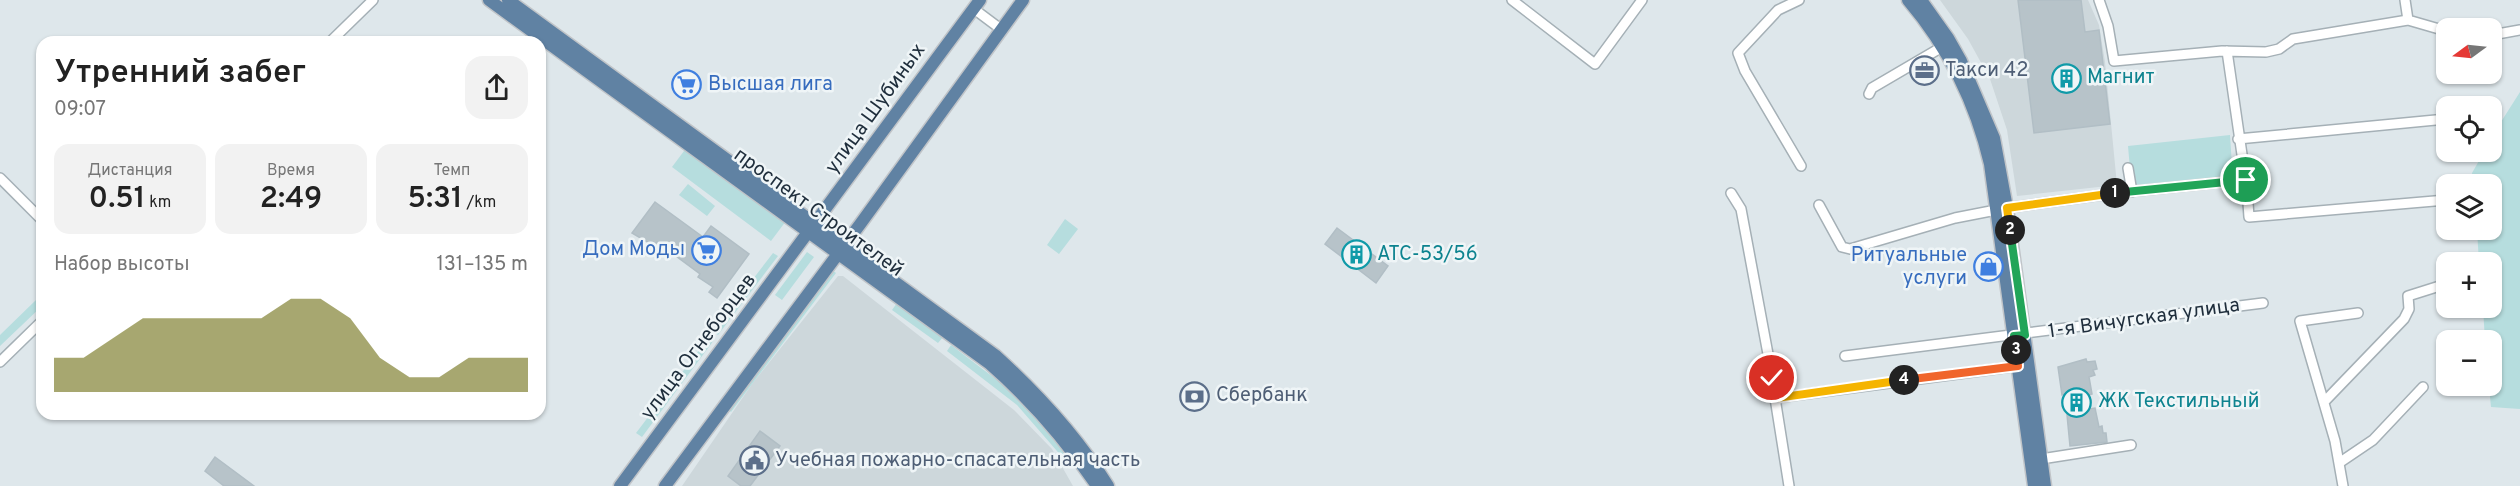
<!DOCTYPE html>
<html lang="ru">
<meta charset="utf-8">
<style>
body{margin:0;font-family:Overpass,sans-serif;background:#f2f2f2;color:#222;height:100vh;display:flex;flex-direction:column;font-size:22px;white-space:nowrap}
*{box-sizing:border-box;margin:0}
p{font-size:20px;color:#767676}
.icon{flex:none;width:33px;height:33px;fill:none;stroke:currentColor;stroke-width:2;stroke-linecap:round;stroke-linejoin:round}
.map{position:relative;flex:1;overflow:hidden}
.panel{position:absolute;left:36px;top:36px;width:510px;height:384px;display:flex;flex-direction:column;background:#fff;border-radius:18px;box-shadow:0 2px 4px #0004}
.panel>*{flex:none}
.needle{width:39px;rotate:255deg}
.controls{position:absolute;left:2436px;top:18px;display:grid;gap:12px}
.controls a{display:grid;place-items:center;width:66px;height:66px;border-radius:12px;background:#fff;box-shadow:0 2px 4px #0004;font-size:30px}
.pin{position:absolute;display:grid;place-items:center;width:51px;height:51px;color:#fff;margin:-26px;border:3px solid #fff;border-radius:50%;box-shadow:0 2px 6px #0007}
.km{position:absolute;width:30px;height:30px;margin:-15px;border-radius:50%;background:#222;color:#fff;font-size:16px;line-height:30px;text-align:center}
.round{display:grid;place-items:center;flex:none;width:63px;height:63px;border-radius:18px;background:#f2f2f2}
.overview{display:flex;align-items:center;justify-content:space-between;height:102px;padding:0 18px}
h1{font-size:33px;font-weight:600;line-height:45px}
.metrics{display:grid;grid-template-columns:repeat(3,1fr);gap:9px;height:102px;padding:6px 18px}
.metrics div{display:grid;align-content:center;border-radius:15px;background:#f2f2f2;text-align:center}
.metrics b{font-size:30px;font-weight:600}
.metrics small{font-size:16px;font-weight:400}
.metrics p{font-size:16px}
.chart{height:168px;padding:12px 18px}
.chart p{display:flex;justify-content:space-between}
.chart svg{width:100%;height:108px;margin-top:6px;fill:#838335;opacity:.7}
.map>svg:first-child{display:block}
.built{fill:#cdd7db}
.green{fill:#b6ddde}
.building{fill:#b7c3c9;stroke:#b1bec5;stroke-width:1.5}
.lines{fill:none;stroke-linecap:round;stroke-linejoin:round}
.minor-casing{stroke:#a5b0b6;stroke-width:12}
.major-casing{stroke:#c0c4c8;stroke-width:15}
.minor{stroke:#fff;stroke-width:9}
.major{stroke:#6082a3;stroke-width:12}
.split-1-casing{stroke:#fff;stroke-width:12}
.split-2-casing{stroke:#fff;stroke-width:12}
.split-3-casing{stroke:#fff;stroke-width:12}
.split-4-casing{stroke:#fff;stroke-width:12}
.split-5-casing{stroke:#fff;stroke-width:12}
.split-1{stroke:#22a559;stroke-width:8}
.split-2{stroke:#f5b400;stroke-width:8}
.split-3{stroke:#22a559;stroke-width:8}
.split-4{stroke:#f0652b;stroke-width:8}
.split-5{stroke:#f5b400;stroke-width:8}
.labels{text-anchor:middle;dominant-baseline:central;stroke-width:5;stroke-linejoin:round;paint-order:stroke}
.service-label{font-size:20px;fill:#4e5e75;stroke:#eff5f7;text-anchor:start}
.culture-label{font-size:20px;fill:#0d838f;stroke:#eff5f7;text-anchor:start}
.shop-label{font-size:20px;fill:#366cbe;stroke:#eff5f7;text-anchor:end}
.street-label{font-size:20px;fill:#1f2e3c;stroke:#eff5f7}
</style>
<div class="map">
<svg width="2520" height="486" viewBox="0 0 2520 486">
<rect width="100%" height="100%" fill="#dee7eb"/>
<!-- built -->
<path class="built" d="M1940,0H2088L2099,25L2105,62L2117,185L2017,196L2007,130L1990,79L1968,39Z
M838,276H843L1014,410L1052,449L1073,486H682L752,384Z"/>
<!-- green -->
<path class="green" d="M2520,92V409L2491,407L2489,386H2492V340H2485L2483,308H2492V262H2479L2477,230H2492V184H2473L2472,173L2484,152H2492V136Z
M2230,135L2233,181L2132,192L2128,146Z
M687,147L786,221L771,241L672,167Z
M688,184L715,206L707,216L679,195Z
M1065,219L1078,229L1059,254L1047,245Z
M807,252L814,257L782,300L775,295Z
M773,253L778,256L718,335L713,331Z
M831,269L836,273L731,412L726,408Z
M36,300L42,306L0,346V335Z
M897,303L943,337L938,343L892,310Z
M709,337L714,340L642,437L636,433Z
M951,345L1018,396L1075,462L1070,466L1017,405L947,351Z"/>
<!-- building -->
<path class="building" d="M2018,0H2081L2085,32L2099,30L2110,124L2034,133Z
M655,202L703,237L711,226L749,254L717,298L709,292L713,287L698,277L700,274L657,242L654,246L632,233Z
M1337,228L1388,266L1376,283L1325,244Z
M2086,359L2087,362L2095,361L2097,369L2093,370L2095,375L2089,377L2092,394L2086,396L2089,409L2095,408L2099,427L2102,426L2103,433H2106L2107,442L2070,446L2065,394L2062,395L2058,367Z
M760,431L780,446L750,486H741L728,476Z
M215,457L254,486H224L205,471Z"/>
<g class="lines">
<defs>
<path id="minor" d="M1512,0L1595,64L1642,0
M1799,0L1778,10L1738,53L1745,71L1801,166
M2099,0L2108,26L2114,61L2222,51L2266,52L2279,49L2293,39L2408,20L2446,31
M2405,0L2408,20
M974,9L1002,30
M2492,35L2520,30
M330,42L373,0
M2227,51L2247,189L2249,217L2446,200
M1869,94L1872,88L1942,47
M2238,139L2446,119
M2128,168L2132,192
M0,178L42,220
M1731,193L1741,209L1768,354L1789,486
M1819,205L1842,247L1850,249L1955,218L1996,210
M2007,208L2116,193L2245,180
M1845,356L2263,303
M0,362L42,321
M1776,398L2018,366
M2324,402L2404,319L2409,309L2408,296L2446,284
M2041,459L2131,445
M2339,463L2373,440L2423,387
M2343,486L2335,441L2300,321L2358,313"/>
<path id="major" d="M489,0L990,364C1031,400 1066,440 1097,486
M508,0L995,355C1038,394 1077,436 1108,486
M1908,0C1948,47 1976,104 1990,164L2034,486
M1921,0L1948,38L1961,61L1994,138L2007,208L2045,486
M620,486L980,0
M665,486L861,223L1023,0"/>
</defs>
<!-- minor casing -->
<use href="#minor" class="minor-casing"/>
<!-- major casing -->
<use href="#major" class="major-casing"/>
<!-- minor -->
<use href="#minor" class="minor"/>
<!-- major -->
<use href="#major" class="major"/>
</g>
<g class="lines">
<defs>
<path id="split-1" d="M2115,193L2246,180"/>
<path id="split-2" d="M2010,230L2007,208L2115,193"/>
<path id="split-3" d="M2010,230L2025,335L2014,336L2016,350"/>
<path id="split-4" d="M1904,380L2018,366L2016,350"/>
<path id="split-5" d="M1772,378L1776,398L1904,380"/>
</defs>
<!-- split-1 casing -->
<use href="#split-1" class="split-1-casing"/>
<!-- split-2 casing -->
<use href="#split-2" class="split-2-casing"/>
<!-- split-3 casing -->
<use href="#split-3" class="split-3-casing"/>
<!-- split-4 casing -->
<use href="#split-4" class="split-4-casing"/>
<!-- split-5 casing -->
<use href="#split-5" class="split-5-casing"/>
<!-- split-1 -->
<use href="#split-1" class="split-1"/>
<!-- split-2 -->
<use href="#split-2" class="split-2"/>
<!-- split-3 -->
<use href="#split-3" class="split-3"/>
<!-- split-4 -->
<use href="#split-4" class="split-4"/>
<!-- split-5 -->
<use href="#split-5" class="split-5"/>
</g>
<!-- icons -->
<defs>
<symbol id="office-ring" viewBox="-11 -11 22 22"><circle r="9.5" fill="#eff5f7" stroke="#5c6f8a" stroke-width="1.5"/><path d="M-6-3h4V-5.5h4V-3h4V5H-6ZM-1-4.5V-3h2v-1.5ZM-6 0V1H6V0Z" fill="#5c6f8a"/></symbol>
<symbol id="building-ring" viewBox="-11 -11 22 22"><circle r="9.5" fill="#eff5f7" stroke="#0f9aa8" stroke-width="1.5"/><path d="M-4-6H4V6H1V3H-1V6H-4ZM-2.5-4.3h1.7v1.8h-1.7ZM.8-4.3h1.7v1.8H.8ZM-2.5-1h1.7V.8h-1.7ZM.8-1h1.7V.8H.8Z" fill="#0f9aa8"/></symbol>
<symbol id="supermarket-ring" viewBox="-11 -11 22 22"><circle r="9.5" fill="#eff5f7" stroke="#3f7fe0" stroke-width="1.5"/><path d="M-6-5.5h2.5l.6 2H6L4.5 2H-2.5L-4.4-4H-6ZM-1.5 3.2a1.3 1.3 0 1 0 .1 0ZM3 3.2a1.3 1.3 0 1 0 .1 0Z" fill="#3f7fe0"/></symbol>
<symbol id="shop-ring" viewBox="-11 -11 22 22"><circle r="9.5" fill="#eff5f7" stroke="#3f7fe0" stroke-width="1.5"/><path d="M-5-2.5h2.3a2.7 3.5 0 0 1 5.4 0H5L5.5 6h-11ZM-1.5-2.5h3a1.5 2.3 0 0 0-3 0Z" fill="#3f7fe0"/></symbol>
<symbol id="bank-ring" viewBox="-11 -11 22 22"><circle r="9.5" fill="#eff5f7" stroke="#5c6f8a" stroke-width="1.5"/><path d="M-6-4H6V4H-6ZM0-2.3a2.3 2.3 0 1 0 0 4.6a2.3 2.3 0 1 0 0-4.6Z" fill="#5c6f8a"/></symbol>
<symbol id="civic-ring" viewBox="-11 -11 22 22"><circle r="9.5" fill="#eff5f7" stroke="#5c6f8a" stroke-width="1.5"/><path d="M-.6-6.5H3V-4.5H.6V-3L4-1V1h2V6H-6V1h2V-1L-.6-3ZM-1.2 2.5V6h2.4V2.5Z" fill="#5c6f8a"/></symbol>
</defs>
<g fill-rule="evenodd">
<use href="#office-ring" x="1908" y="54" width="33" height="33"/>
<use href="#building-ring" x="2050" y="62" width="33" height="33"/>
<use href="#supermarket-ring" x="670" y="68" width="33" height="33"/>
<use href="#supermarket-ring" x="690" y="234" width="33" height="33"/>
<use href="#building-ring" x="1340" y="238" width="33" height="33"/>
<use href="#shop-ring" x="1972" y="250" width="33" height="33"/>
<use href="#bank-ring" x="1178" y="380" width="33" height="33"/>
<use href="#building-ring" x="2060" y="386" width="33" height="33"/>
<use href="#civic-ring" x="738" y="444" width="33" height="33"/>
</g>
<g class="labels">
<!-- service labels -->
<g class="service-label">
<text x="1945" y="71">Такси 42</text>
<text x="1216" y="396">Сбербанк</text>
<text x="775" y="461">Учебная пожарно-спасательная часть</text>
</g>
<!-- culture labels -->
<g class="culture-label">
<text x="2087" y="78">Магнит</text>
<text x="1377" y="255">АТС-53/56</text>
<text x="2098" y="402">ЖК Текстильный</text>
</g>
<!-- shop labels -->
<g class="shop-label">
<text x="708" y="85" text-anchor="start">Высшая лига</text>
<text x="685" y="250">Дом Моды</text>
<text x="1967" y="256">Ритуальные<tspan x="1967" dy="23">услуги</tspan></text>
</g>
<!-- street labels -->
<g class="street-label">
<text transform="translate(876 109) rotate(-54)">улица Шубиных</text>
<text transform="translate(818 213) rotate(36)">проспект Строителей</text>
<text transform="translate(2144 319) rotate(-8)">1-я Вичугская улица</text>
<text transform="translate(699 347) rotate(-53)">улица Огнеборцев</text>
</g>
</g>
</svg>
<div class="controls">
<a><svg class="needle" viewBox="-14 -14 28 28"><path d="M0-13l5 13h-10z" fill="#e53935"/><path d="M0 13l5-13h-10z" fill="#767676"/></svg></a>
<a><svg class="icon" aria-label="locate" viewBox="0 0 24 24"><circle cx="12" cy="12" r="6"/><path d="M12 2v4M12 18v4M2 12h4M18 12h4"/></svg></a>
<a><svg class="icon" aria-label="layers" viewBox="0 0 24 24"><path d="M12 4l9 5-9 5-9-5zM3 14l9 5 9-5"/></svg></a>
<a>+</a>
<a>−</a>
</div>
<div class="pin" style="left:2246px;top:180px;background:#1e9e55"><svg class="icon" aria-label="arrive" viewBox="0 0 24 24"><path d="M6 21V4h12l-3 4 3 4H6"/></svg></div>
<div class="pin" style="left:1772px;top:378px;background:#d93025"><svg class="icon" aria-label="check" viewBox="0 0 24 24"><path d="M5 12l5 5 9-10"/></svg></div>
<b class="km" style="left:2115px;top:193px">1</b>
<b class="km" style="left:2010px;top:230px">2</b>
<b class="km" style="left:2016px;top:350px">3</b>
<b class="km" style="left:1904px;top:380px">4</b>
<section class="panel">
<div class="overview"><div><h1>Утренний забег</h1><p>09:07</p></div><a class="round"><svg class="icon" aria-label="share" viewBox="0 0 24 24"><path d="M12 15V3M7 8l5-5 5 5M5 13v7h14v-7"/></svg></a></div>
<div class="metrics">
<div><p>Дистанция</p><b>0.51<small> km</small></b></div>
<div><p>Время</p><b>2:49</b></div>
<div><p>Темп</p><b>5:31<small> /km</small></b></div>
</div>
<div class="chart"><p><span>Набор высоты</span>131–135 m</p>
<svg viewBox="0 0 160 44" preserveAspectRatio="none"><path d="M0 44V30L10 30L20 22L30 14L40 14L50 14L60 14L70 14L80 6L90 6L100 14L110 30L120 38L130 38L140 30L150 30L160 30V44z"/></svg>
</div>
</section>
</div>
